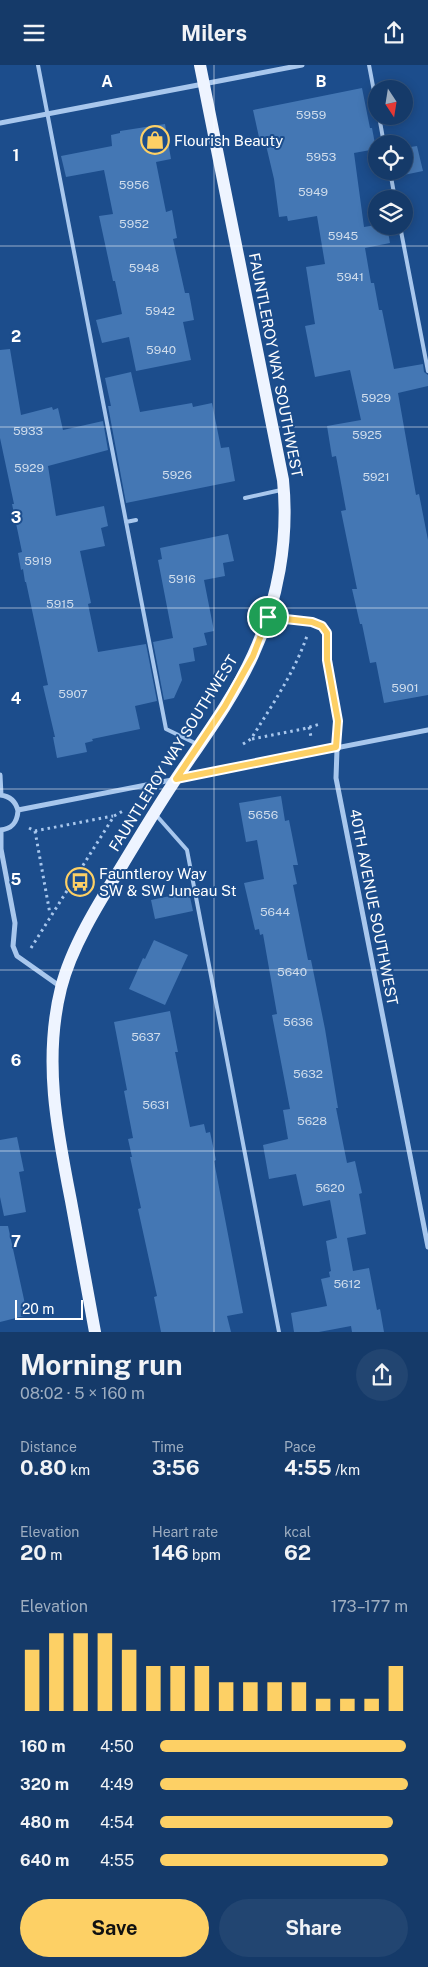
<!DOCTYPE html>
<meta charset="utf-8">
<style>
body{margin:0;font-family:"Public Sans",sans-serif;background:#224571;color:#f1f3f6;height:100vh;display:flex;flex-direction:column;font-size:19px;white-space:nowrap}
*{box-sizing:border-box;margin:0}
p{font-size:16px;color:#9dadc0}
.icon{flex:none;width:28px;height:28px;fill:none;stroke:currentColor;stroke-width:2;stroke-linecap:round;stroke-linejoin:round}
.map{position:relative;height:1267px;overflow:hidden}
.side{display:flex;flex-direction:column;background:#153a69;flex:1}
.side>*{flex:none}
.needle{width:32px;rotate:168deg}
.tools{position:absolute;left:368px;top:15px;display:grid;gap:10px}
.tools a{display:grid;place-items:center;width:45px;height:45px;border-radius:50%;background:#153a69;box-shadow:0 2px 12px #0003,0 0 0 1px #34547d;font-size:25px}
.scale{position:absolute;left:15px;bottom:12px;width:68px;box-sizing:border-box;padding-left:5px;border:2px solid #fff;border-top:0;font-size:14px;line-height:18px;white-space:nowrap;color:#fff;-webkit-text-stroke:4px #1c4d8c;paint-order:stroke}
.pin{position:absolute;display:grid;place-items:center;width:42px;height:42px;color:#fff;margin:-21px;border:2px solid #fff;border-radius:50%;box-shadow:0 1px 5px #0007}
.round{display:grid;place-items:center;flex:none;width:52px;height:52px;border-radius:26px;background:#224571}
.summary{display:flex;align-items:center;justify-content:space-between;height:85px;padding:0 20px}
h1{font-size:28px;font-weight:700;line-height:38px}
.figures{display:grid;grid-template-columns:repeat(3,1fr);gap:8px;height:85px;padding:5px 20px}
.figures div{display:grid;align-content:center}
.figures b{font-size:21px;font-weight:700}
.figures small{font-size:14px;font-weight:400}
.figures p{font-size:14px}
.chart{height:140px;padding:10px 20px}
.chart p{display:flex;justify-content:space-between}
.chart svg{width:100%;height:90px;margin-top:5px;stroke:#fdd065;stroke-width:6}
.primary-button{display:flex;gap:10px;margin-top:auto;padding:10px 20px}
.primary-button a{flex:1;height:58px;border-radius:30px;background:#fdd065;color:#111;font-size:20px;font-weight:700;line-height:58px;text-align:center}
.primary-button a+a{background:#224571;color:#f1f3f6}
ul{padding:0 20px;list-style:none;font-size:16px}
li{display:grid;grid-template-columns:80px 60px 1fr;align-items:center;height:38px}
li i{height:12px;border-radius:6px;background:#fdd065}
header{display:flex;justify-content:space-between;align-items:center;height:65px;padding:0 20px;background:#153a69;font-size:22px;font-weight:700}
.map>svg:first-child{display:block}
.building{fill:#4477b4}
.lines{fill:none;stroke-linecap:round;stroke-linejoin:round}
.path{stroke:#a8c7ed;stroke-width:3;stroke-dasharray:2.5 4;stroke-linecap:butt}
.service{stroke:#a8c7ed;stroke-width:4}
.minor{stroke:#a8c7ed;stroke-width:5}
.primary{stroke:#eef4ff;stroke-width:12}
.route-casing{stroke:#fff;stroke-width:10}
.route{stroke:#fdd065;stroke-width:6}
.grid{fill:none;stroke:#fff;stroke-width:1;stroke-opacity:0.55}
.labels{text-anchor:middle;dominant-baseline:central;stroke-width:4;stroke-linejoin:round;paint-order:stroke}
.number-label{font-size:12px;fill:#d0ddec}
.poi-label{font-size:15px;fill:#fff;stroke:#1c4d8c;text-anchor:start}
.street-label{font-size:15px;fill:#fff;stroke:#1c4d8c}
.grid-label{font-size:16px;text-anchor:middle;font-weight:bold;fill:#fff;stroke:#1c4d8c;stroke-width:4;stroke-linejoin:round;paint-order:stroke}
</style>
<header><svg class="icon" aria-label="menu" viewBox="0 0 24 24"><path d="M4 6h16M4 12h16M4 18h16"/></svg>Milers<svg class="icon" aria-label="share" viewBox="0 0 24 24"><path d="M12 15V3M7 8l5-5 5 5M5 13v7h14v-7"/></svg></header>
<div class="map">
<svg width="428" height="1267" viewBox="0 0 428 1267">
<rect width="100%" height="100%" fill="#1c4d8c"/>
<!-- building -->
<path class="building" d="M362,23L370,63H372L376,84L354,88L364,162L376,160V161H387L390,178L365,183L371,218H374L379,245H382L394,304L423,299L424,307L428,310V321L398,328L416,430L419,429L428,475V630L384,638L376,597L370,598L362,559H360L352,524H357L341,446L346,445L336,391L332,392L327,361L361,355L350,305L315,312L305,261L315,259L306,202L325,199L317,151L288,156L287,151L279,152L274,114L265,76L260,77L253,45Z
M165,59L171,94L156,97L166,147L172,145L177,173L173,174L185,228H189L194,255L183,257L191,295L136,306L129,272L102,278L96,255L122,249L115,216H113L99,151L113,149L104,105L66,112L61,91L112,81L111,70L120,68V66Z
M417,81L423,106L399,111L398,106H404V83Z
M10,284L21,350L52,342L53,345L58,343L63,365L103,356L108,385L48,401L56,451L104,441L108,461L101,463L105,481L80,486L91,538L88,539L98,587L146,579L157,636L135,641L140,664L92,674L93,676L85,678L87,687L57,693L53,672H55L43,621L48,620L26,517H25L23,504L21,505L18,488L22,487L12,439H14L0,373V285Z
M131,307L140,347L192,338L193,342L212,338L221,383L229,382L235,416L126,438L108,341H111L105,313Z
M228,469L234,496L223,498L225,511L204,515L214,566L204,568L207,580L193,583L195,596L179,599L182,615L174,633L164,635L153,577L173,573L158,495L162,494L160,483Z
M281,731L285,756L289,755L298,800H293L297,819L293,820L308,895H311L325,964L338,1043H336L347,1098L355,1096L362,1128L359,1129L366,1169L347,1173L353,1206L369,1203L377,1245L380,1244L384,1267H352L351,1261L319,1267H294L291,1248L327,1241L321,1214L330,1212L329,1207L331,1206L326,1176L337,1173L330,1135L303,1141L296,1109L269,1114L263,1080L288,1074L283,1045L290,1044L272,950L277,949L263,869L260,870L259,864L255,865L244,818L264,814L257,775L246,777L239,738Z
M189,827L193,846L155,854L151,835Z
M154,875L188,890L165,940L129,924L143,893L145,894Z
M170,946L178,987H175L190,1062L204,1059L206,1068L210,1067L216,1095L214,1096L243,1248L227,1251L231,1267H161L154,1232L157,1231L138,1144L141,1143L130,1092H132L128,1074L133,1073L124,1026L127,1025L114,957Z
M17,1072L24,1106L19,1107L26,1147L4,1151L0,1132V1075Z
M0,1161H8L25,1239L22,1240L24,1251L0,1257Z"/>
<g class="lines">
<!-- path -->
<path class="path" d="M309,662L311,672
M252,674L303,664L320,659
M243,679L251,674C272,640 295,607 308,568
M29,763L35,766L113,751
M35,766L50,849
M31,883L114,751L123,746"/>
<!-- service -->
<path class="service" d="M38,0L166,664L197,679
M369,0L376,37
M379,51L384,79
M390,106L395,134
M400,161L428,306
M245,433L281,425
M126,457L136,455
M156,750L187,785L279,1267"/>
<!-- minor -->
<path class="minor" d="M0,58L302,0
M268,553L312,557L322,561L327,568V595L338,656L336,713L428,1182
M0,710L1,730
M0,730C10,731 16,737 18,746C17,758 12,764 0,765
M18,745L428,665
M1,765V784L15,858L13,881L17,891L61,922"/>
<!-- primary -->
<path class="primary" d="M95,1267C87,1223 79,1180 71,1136C57,1065 43,995 61,923C71,883 98,839 120,804C138,774 156,744 176,714C203,674 233,634 253,590C278,536 289,475 283,415L200,0"/>
</g>
<g class="lines">
<defs>
<path id="route" d="M268,552L312,557L322,561L327,568V595L338,656L336,682L176,714L225,641L253,591Z"/>
</defs>
<!-- route casing -->
<use href="#route" class="route-casing"/>
<!-- route -->
<use href="#route" class="route"/>
</g>
<!-- grid -->
<path class="grid" d="M214,0V1267M0,181H428M0,362H428M0,543H428M0,724H428M0,905H428M0,1086H428"/>
<!-- icons -->
<defs>
<symbol id="shop-ring" viewBox="-11 -11 22 22"><circle r="9.5" fill="#1c4d8c" stroke="#fdd065" stroke-width="1.5"/><path d="M-5-2.5h2.3a2.7 3.5 0 0 1 5.4 0H5L5.5 6h-11ZM-1.5-2.5h3a1.5 2.3 0 0 0-3 0Z" fill="#fdd065"/></symbol>
<symbol id="bus-ring" viewBox="-11 -11 22 22"><circle r="9.5" fill="#1c4d8c" stroke="#fdd065" stroke-width="1.5"/><path d="M-5-6H5V4H4V6H2V4H-2V6H-4V4H-5ZM-3.5-4V0h7V-4ZM-3.5 1.2v1.5H-2V1.2ZM2 1.2v1.5H3.5V1.2Z" fill="#fdd065"/></symbol>
</defs>
<g fill-rule="evenodd">
<use href="#shop-ring" x="139" y="59" width="32" height="32"/>
<use href="#bus-ring" x="64" y="801" width="32" height="32"/>
</g>
<g class="labels">
<!-- number labels -->
<g class="number-label">
<text x="311" y="50">5959</text>
<text x="321" y="92">5953</text>
<text x="134" y="120">5956</text>
<text x="313" y="127">5949</text>
<text x="134" y="159">5952</text>
<text x="343" y="171">5945</text>
<text x="144" y="203">5948</text>
<text x="350" y="212">5941</text>
<text x="160" y="246">5942</text>
<text x="161" y="285">5940</text>
<text x="376" y="333">5929</text>
<text x="28" y="366">5933</text>
<text x="367" y="370">5925</text>
<text x="29" y="403">5929</text>
<text x="177" y="410">5926</text>
<text x="376" y="412">5921</text>
<text x="38" y="496">5919</text>
<text x="182" y="514">5916</text>
<text x="60" y="539">5915</text>
<text x="405" y="623">5901</text>
<text x="73" y="629">5907</text>
<text x="263" y="750">5656</text>
<text x="275" y="847">5644</text>
<text x="292" y="907">5640</text>
<text x="298" y="957">5636</text>
<text x="146" y="972">5637</text>
<text x="308" y="1009">5632</text>
<text x="156" y="1040">5631</text>
<text x="312" y="1056">5628</text>
<text x="330" y="1123">5620</text>
<text x="347" y="1219">5612</text>
</g>
<!-- poi labels -->
<g class="poi-label">
<text x="174" y="75">Flourish Beauty</text>
<text x="99" y="808">Fauntleroy Way<tspan x="99" dy="17">SW &amp; SW Juneau St</tspan></text>
</g>
<!-- street labels -->
<g class="street-label">
<text transform="translate(276 300) rotate(79)">FAUNTLEROY WAY SOUTHWEST</text>
<text transform="translate(173 688) rotate(-58)">FAUNTLEROY WAY SOUTHWEST</text>
<text transform="translate(374 842) rotate(79)">40TH AVENUE SOUTHWEST</text>
</g>
</g>
<g class="grid-label">
<text x="107" y="22">A</text>
<text x="321" y="22">B</text>
<text x="16" y="96">1</text>
<text x="16" y="277">2</text>
<text x="16" y="458">3</text>
<text x="16" y="639">4</text>
<text x="16" y="820">5</text>
<text x="16" y="1001">6</text>
<text x="16" y="1182">7</text>
</g>
</svg>
<div class="tools">
<a><svg class="needle" viewBox="-14 -14 28 28"><path d="M0-13l5 13h-10z" fill="#e53935"/><path d="M0 13l5-13h-10z" fill="#9dadc0"/></svg></a>
<a><svg class="icon" aria-label="locate" viewBox="0 0 24 24"><circle cx="12" cy="12" r="6"/><path d="M12 2v4M12 18v4M2 12h4M18 12h4"/></svg></a>
<a><svg class="icon" aria-label="layers" viewBox="0 0 24 24"><path d="M12 4l9 5-9 5-9-5zM3 14l9 5 9-5"/></svg></a>
</div>
<div class="scale">20 m</div>
<div class="pin" style="left:268px;top:552px;background:#1e9e55"><svg class="icon" aria-label="arrive" viewBox="0 0 24 24"><path d="M6 21V4h12l-3 4 3 4H6"/></svg></div>
</div>
<section class="side">
<div class="summary"><div><h1>Morning run</h1><p>08:02 · 5 × 160 m</p></div><a class="round"><svg class="icon" aria-label="share" viewBox="0 0 24 24"><path d="M12 15V3M7 8l5-5 5 5M5 13v7h14v-7"/></svg></a></div>
<div class="figures">
<div><p>Distance</p><b>0.80<small> km</small></b></div>
<div><p>Time</p><b>3:56</b></div>
<div><p>Pace</p><b>4:55<small> /km</small></b></div>
</div>
<div class="figures">
<div><p>Elevation</p><b>20<small> m</small></b></div>
<div><p>Heart rate</p><b>146<small> bpm</small></b></div>
<div><p>kcal</p><b>62</b></div>
</div>
<div class="chart"><p><span>Elevation</span>173–177 m</p>
<svg viewBox="0 0 160 44" preserveAspectRatio="none"><path d="M5 44V14M15 44V6M25 44V6M35 44V6M45 44V14M55 44V22M65 44V22M75 44V22M85 44V30M95 44V30M105 44V30M115 44V30M125 44V38M135 44V38M145 44V38M155 44V22"/></svg>
</div>
<ul>
<li><b>160 m</b>4:50<i style="width:99%"></i></li>
<li><b>320 m</b>4:49<i style="width:100%"></i></li>
<li><b>480 m</b>4:54<i style="width:94%"></i></li>
<li><b>640 m</b>4:55<i style="width:92%"></i></li>
</ul>
<div class="primary-button"><a>Save</a><a>Share</a></div>
</section>
